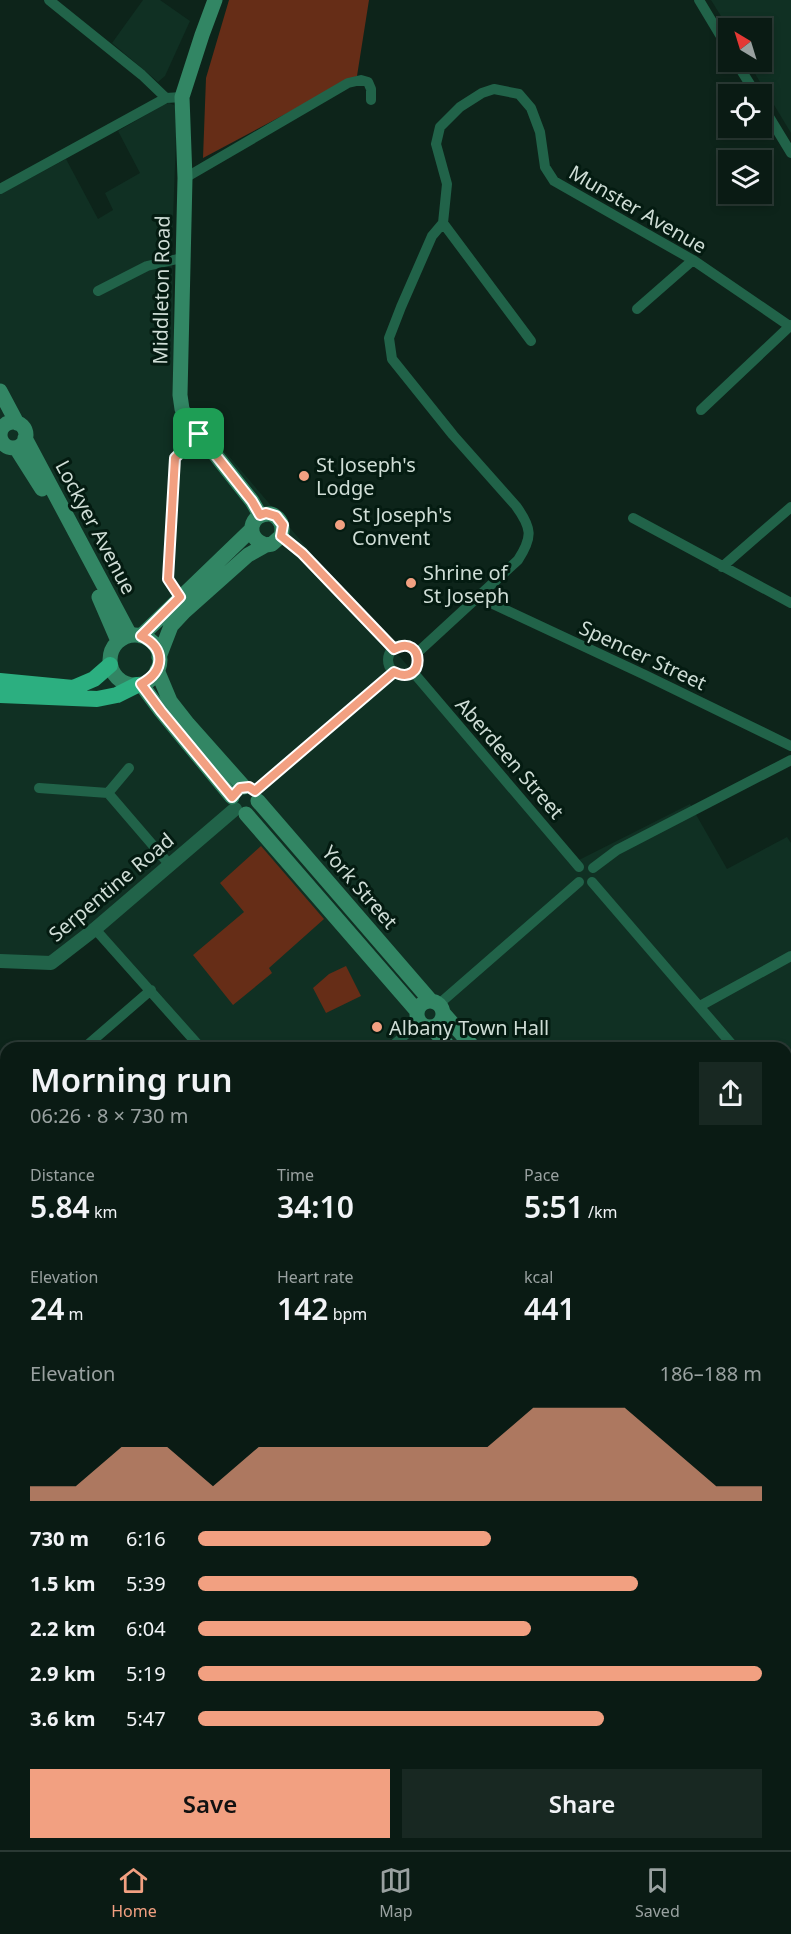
<!DOCTYPE html>
<meta charset="utf-8">
<style>
body{margin:0;font-family:"Noto Sans",sans-serif;background:#182822;color:#f1f3f6;height:100vh;display:flex;flex-direction:column;font-size:22px;white-space:nowrap}
*{box-sizing:border-box;margin:0}
p{font-size:20px;color:#99a1a0}
.icon{flex:none;width:33px;height:33px;fill:none;stroke:currentColor;stroke-width:2;stroke-linecap:round;stroke-linejoin:round}
.map{position:relative;flex:1;overflow:hidden}
.panel{position:absolute;left:0px;top:1042px;width:792px;height:808px;display:flex;flex-direction:column;background:#0a1b14;border-radius:18px 18px 0 0;box-shadow:0 3px 9px #0003,0 0 0 2px #2a3934}
.panel>*{flex:none}
.needle{width:39px;rotate:322deg}
.buttons{position:absolute;left:718px;top:18px;display:grid;gap:12px}
.buttons a{display:grid;place-items:center;width:54px;height:54px;border-radius:0px;background:#0a1b14;box-shadow:0 3px 9px #0003,0 0 0 2px #2a3934;font-size:30px}
.pin{position:absolute;display:grid;place-items:center;width:51px;height:51px;color:#fff;margin:-26px;border-radius:12px;box-shadow:0 3px 9px #0006}
.round{display:grid;place-items:center;flex:none;width:63px;height:63px;border-radius:0px;background:#182822}
.summary{display:flex;align-items:center;justify-content:space-between;height:102px;padding:0 30px}
h1{font-size:33px;font-weight:600;line-height:45px}
.metrics{display:grid;grid-template-columns:repeat(3,1fr);gap:9px;height:102px;padding:6px 30px}
.metrics div{display:grid;align-content:center}
.metrics b{font-size:30px;font-weight:600}
.metrics small{font-size:16px;font-weight:400}
.metrics p{font-size:16px}
.chart{height:168px;padding:12px 30px}
.chart p{display:flex;justify-content:space-between}
.chart svg{width:100%;height:108px;margin-top:6px;fill:#f2a081;opacity:.7}
.primary-button{display:flex;gap:12px;margin-top:auto;padding:12px 30px}
.primary-button a{flex:1;height:69px;border-radius:0px;background:#f2a081;color:#111;font-size:24px;font-weight:600;line-height:69px;text-align:center}
.primary-button a+a{background:#182822;color:#f1f3f6}
ul{padding:0 30px;list-style:none;font-size:20px}
li{display:grid;grid-template-columns:96px 72px 1fr;align-items:center;height:45px}
li i{height:15px;border-radius:8px;background:#f2a081}
.tab-bar{display:flex;justify-content:space-around;align-items:center;height:84px;border-top:2px solid #2a3934;background:#0a1b14;font-size:16px;color:#99a1a0}
.tab-bar a{display:grid;justify-items:center;gap:3px}
.tab-bar .selected{color:#f2a081}
.map>svg:first-child{display:block}
.built{fill:#103023}
.green{fill:#662d17}
.lines{fill:none;stroke-linecap:round;stroke-linejoin:round}
.minor{stroke:#216349;stroke-width:10}
.tertiary{stroke:#216349;stroke-width:14}
.secondary{stroke:#328664;stroke-width:15}
.trunk{stroke:#2caf80;stroke-width:16}
.rail-casing{stroke:#b7c6bf;stroke-width:5}
.rail{stroke:#041b11;stroke-width:3;stroke-dasharray:9;stroke-linecap:butt}
.route-casing{stroke:#fff;stroke-width:12}
.route{stroke:#f2a081;stroke-width:8}
.poi-dot{fill:#f2a081;stroke:#041b11;stroke-width:2}
.labels{text-anchor:middle;dominant-baseline:central;stroke-width:6;stroke-linejoin:round;paint-order:stroke}
.street-label{font-size:20px;fill:#cfddd6;stroke:#041b11}
.poi-label{font-size:20px;fill:#cfddd6;stroke:#041b11;text-anchor:start}
</style>
<div class="map">
<svg width="791" height="1850" viewBox="0 0 791 1850">
<rect width="100%" height="100%" fill="#0d241a"/>
<!-- built -->
<path class="built" d="M143,0H160L190,21L165,76L158,82L112,43Z
M711,0H791V133L748,62H762V28L729,29Z
M169,103L174,105L177,109L172,247L175,393L575,862L690,804L727,869L787,837L791,843V1535L786,1540V1048H198L96,929L51,963L0,961V194L66,159L98,219L113,210L105,193L140,173L118,131L163,105Z
M469,1845H528L525,1850H474Z"/>
<!-- green -->
<path class="green" d="M229,0H369L357,76L203,158L206,78Z
M261,846L324,919L269,968L272,973L233,1005L193,955L244,912L220,883Z
M346,966L361,996L326,1013L313,988L329,974Z
M791,1646V1850H753L754,1845H786V1653Z"/>
<g class="lines">
<!-- minor -->
<path class="minor" d="M49,0L142,75L166,98
M699,0L729,50
M736,62L756,94
M762,105L791,153
M185,178L348,83L361,80L368,82L371,89V100
M0,189L166,98L182,97
M443,223L531,341
M98,291L147,266L182,258
M637,309L693,260
M701,410L791,325
M633,518L791,603
M281,536L301,553L394,649
M722,567L791,507
M180,597L168,579L175,458L199,433
M478,597L645,675L791,746
M388 660a15 15 0 1 1 30 0a15 15 0 1 1-30 0Z
M417,653L518,560C533,537 532,528 516,506L453,435L392,359L389,338L401,307L432,236L443,223L447,184L436,144L440,127L460,107L482,93L494,89L519,94L531,108L540,132L545,167L554,181L693,260L791,327
M413,672L579,867
M39,788L108,793L169,864
M254,791L394,672
M108,793L129,768
M593,868L617,850L791,760
M592,882L735,1048
M95,929L201,1048
M439,1004L579,882
M700,1006L791,956
M84,1048L151,990
M390,1048L420,1022
M786,1111L791,1117
M791,1123L788,1131L791,1137
M0,1256L6,1246
M0,1305L6,1312
M786,1342L791,1340
M786,1380L791,1375
M0,1491L6,1484
M0,1613L6,1620
M0,1730L6,1722
M469,1845L474,1850
M414,1850L420,1845"/>
<!-- tertiary -->
<path class="tertiary" d="M0,961L51,963L95,929L235,809"/>
<!-- secondary -->
<path class="secondary" d="M215,0L202,35L182,97L185,178L180,395L182,409L188,420L252,501L260,515
M0,391L17,423
M0 435a13 13 0 1 1 26 0a13 13 0 1 1-26 0Z
M25,438L130,635
M16,448L42,489
M99,597L118,641
M110 660a25 25 0 1 1 50 0a25 25 0 1 1-50 0Z
M141,636L252,529
M159,657L171,626L184,612L248,555L266,545L272,544L281,536C284,526 281,518 271,514C249,512 244,539 266,545
M157,670L170,701L188,724L244,787
M141,684L161,711L232,797
M258,801L430,1000
M246,814L417,1011
M417 1014a13 13 0 1 1 26 0a13 13 0 1 1-26 0Z
M444,1014L474,1048
M431,1027L450,1048
M786,1404L791,1410
M786,1428L791,1433
M786,1606L791,1601
M786,1629L791,1622
M728,1845V1850
M741,1850V1845"/>
<!-- trunk -->
<path class="trunk" d="M0,681L73,688L94,679L110,665
M0,695L97,699L117,695L137,685"/>
<defs>
<path id="rail" d="M786,1555L791,1550
M537,1850L540,1845"/>
</defs>
<!-- rail casing -->
<use href="#rail" class="rail-casing"/>
<!-- rail -->
<use href="#rail" class="rail"/>
</g>
<g class="lines">
<defs>
<path id="route" d="M199,434L252,501L260,515L266,513L276,516L283,525L281,536L302,553L394,649C425,632 426,688 394,672L255,791L249,787L240,788L232,797L161,711L141,684C165,671 166,648 141,636L180,597L168,579L175,458Z"/>
</defs>
<!-- route casing -->
<use href="#route" class="route-casing"/>
<!-- route -->
<use href="#route" class="route"/>
</g>
<!-- markers -->
<g class="poi-dot">
<circle cx="304" cy="476" r="6"/>
<circle cx="340" cy="525" r="6"/>
<circle cx="411" cy="583" r="6"/>
<circle cx="377" cy="1027" r="6"/>
</g>
<g class="labels">
<!-- street labels -->
<g class="street-label">
<text transform="translate(638 209) rotate(30)">Munster Avenue</text>
<text transform="translate(161 290) rotate(-89)">Middleton Road</text>
<text transform="translate(96 527) rotate(62)">Lockyer Avenue</text>
<text transform="translate(643 655) rotate(25)">Spencer Street</text>
<text transform="translate(510 758) rotate(49)">Aberdeen Street</text>
<text transform="translate(111 887) rotate(-40)">Serpentine Road</text>
<text transform="translate(360 887) rotate(49)">York Street</text>
</g>
<!-- poi labels -->
<g class="poi-label">
<text x="316" y="464">St Joseph's<tspan x="316" dy="23">Lodge</tspan></text>
<text x="352" y="514">St Joseph's<tspan x="352" dy="23">Convent</tspan></text>
<text x="423" y="572">Shrine of<tspan x="423" dy="23">St Joseph</tspan></text>
<text x="389" y="1027">Albany Town Hall</text>
</g>
</g>
</svg>
<div class="buttons">
<a><svg class="needle" viewBox="-14 -14 28 28"><path d="M0-13l5 13h-10z" fill="#e53935"/><path d="M0 13l5-13h-10z" fill="#99a1a0"/></svg></a>
<a><svg class="icon" aria-label="locate" viewBox="0 0 24 24"><circle cx="12" cy="12" r="6"/><path d="M12 2v4M12 18v4M2 12h4M18 12h4"/></svg></a>
<a><svg class="icon" aria-label="layers" viewBox="0 0 24 24"><path d="M12 4l9 5-9 5-9-5zM3 14l9 5 9-5"/></svg></a>
</div>
<div class="pin" style="left:199px;top:434px;background:#1e9e55"><svg class="icon" aria-label="arrive" viewBox="0 0 24 24"><path d="M6 21V4h12l-3 4 3 4H6"/></svg></div>
<section class="panel">
<div class="summary"><div><h1>Morning run</h1><p>06:26 · 8 × 730 m</p></div><a class="round"><svg class="icon" aria-label="share" viewBox="0 0 24 24"><path d="M12 15V3M7 8l5-5 5 5M5 13v7h14v-7"/></svg></a></div>
<div class="metrics">
<div><p>Distance</p><b>5.84<small> km</small></b></div>
<div><p>Time</p><b>34:10</b></div>
<div><p>Pace</p><b>5:51<small> /km</small></b></div>
</div>
<div class="metrics">
<div><p>Elevation</p><b>24<small> m</small></b></div>
<div><p>Heart rate</p><b>142<small> bpm</small></b></div>
<div><p>kcal</p><b>441</b></div>
</div>
<div class="chart"><p><span>Elevation</span>186–188 m</p>
<svg viewBox="0 0 160 44" preserveAspectRatio="none"><path d="M0 44V38L10 38L20 22L30 22L40 38L50 22L60 22L70 22L80 22L90 22L100 22L110 6L120 6L130 6L140 22L150 38L160 38V44z"/></svg>
</div>
<ul>
<li><b>730 m</b>6:16<i style="width:52%"></i></li>
<li><b>1.5 km</b>5:39<i style="width:78%"></i></li>
<li><b>2.2 km</b>6:04<i style="width:59%"></i></li>
<li><b>2.9 km</b>5:19<i style="width:100%"></i></li>
<li><b>3.6 km</b>5:47<i style="width:72%"></i></li>
</ul>
<div class="primary-button"><a>Save</a><a>Share</a></div>
</section>
</div>
<nav class="tab-bar">
<a class="selected"><svg class="icon" aria-label="home" viewBox="0 0 24 24"><path d="M3 11l9-7 9 7M6 9v11h12V9"/></svg>Home</a>
<a><svg class="icon" aria-label="map" viewBox="0 0 24 24"><path d="M3 6l6-2 6 2 6-2v14l-6 2-6-2-6 2zM9 4v14M15 6v14"/></svg>Map</a>
<a><svg class="icon" aria-label="saved" viewBox="0 0 24 24"><path d="M7 4h10v16l-5-4-5 4z"/></svg>Saved</a>
</nav>
